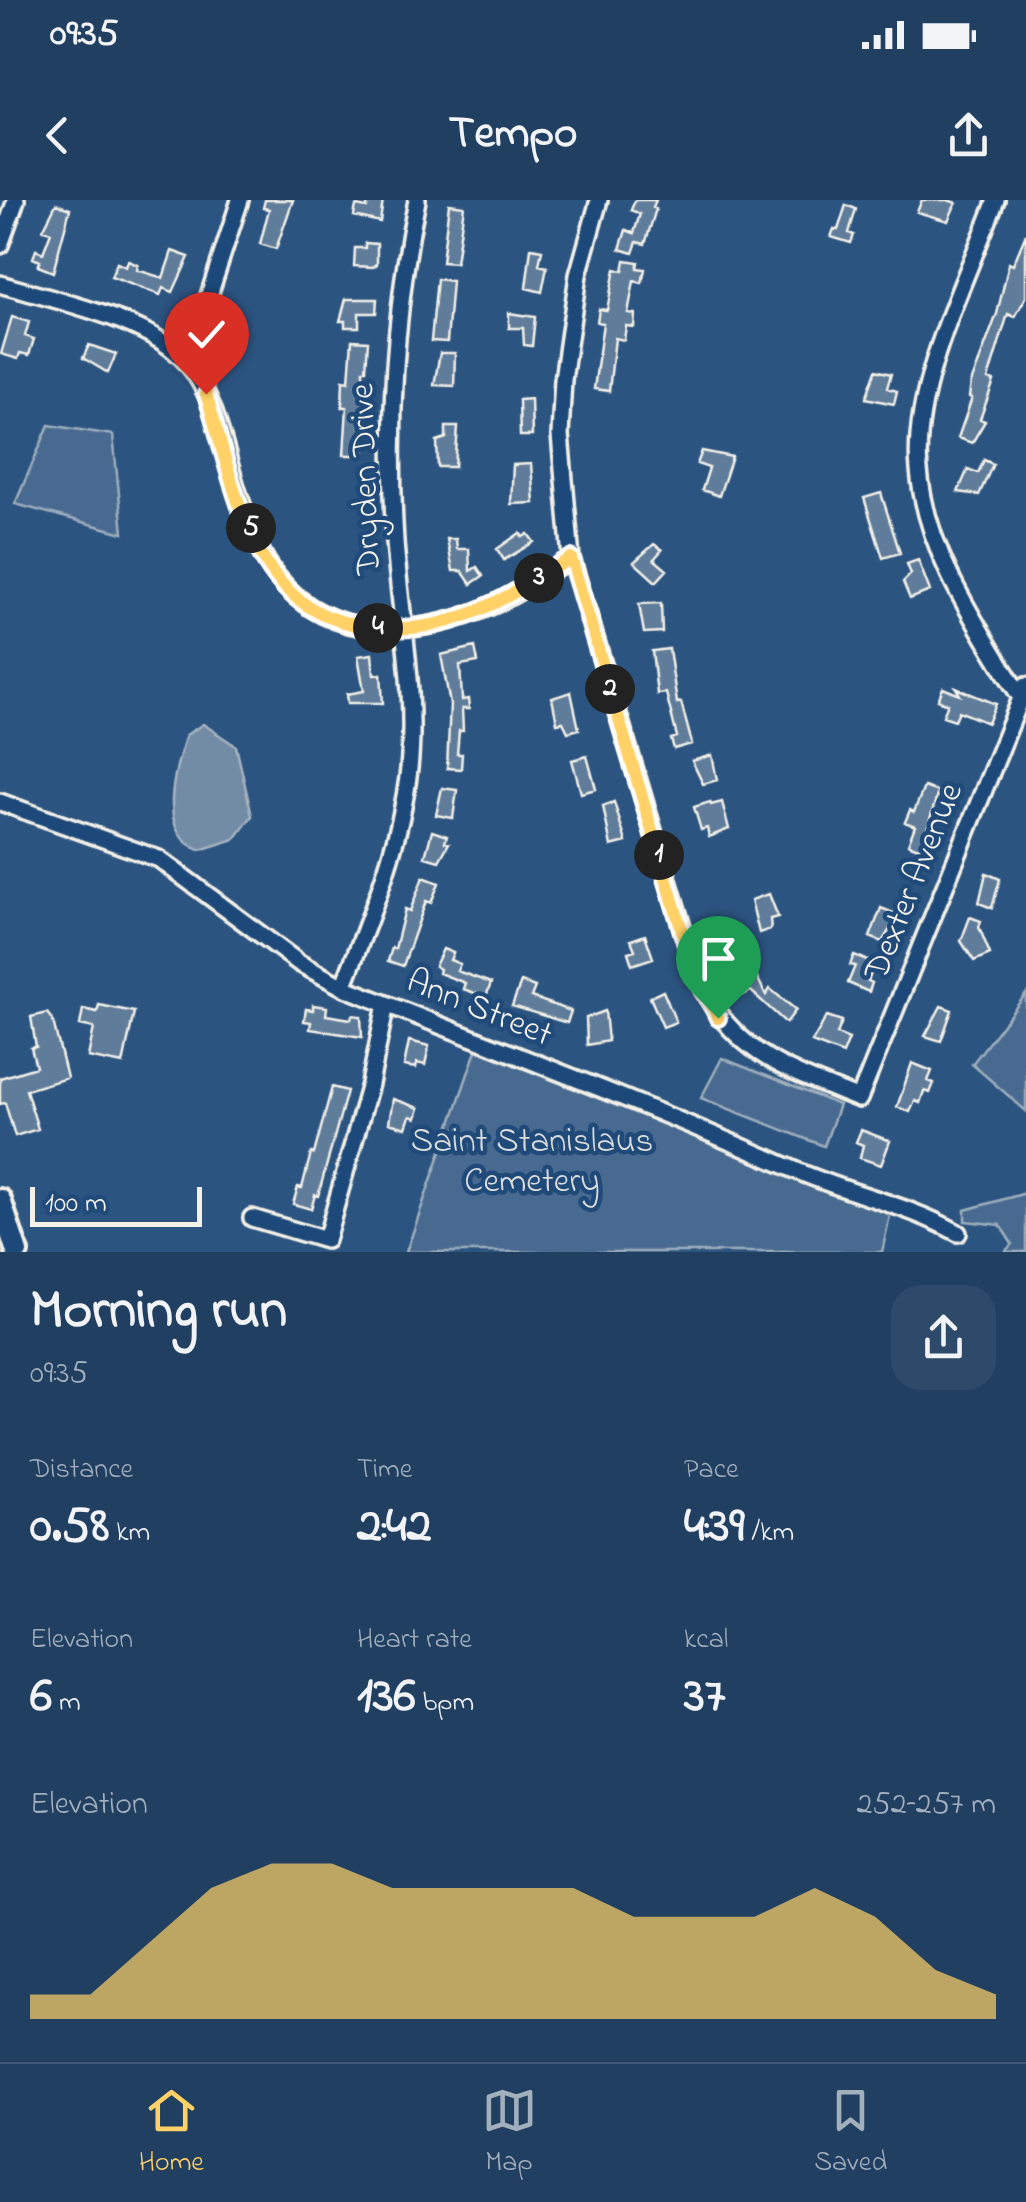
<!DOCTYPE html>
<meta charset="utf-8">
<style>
body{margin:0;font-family:"Indie Flower",sans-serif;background:#2d4a6a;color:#f1f3f6;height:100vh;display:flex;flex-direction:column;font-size:38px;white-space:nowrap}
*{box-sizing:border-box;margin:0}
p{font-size:32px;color:#a2afbd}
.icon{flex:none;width:55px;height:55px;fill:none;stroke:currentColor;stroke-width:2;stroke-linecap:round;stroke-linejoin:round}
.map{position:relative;height:1052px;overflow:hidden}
.details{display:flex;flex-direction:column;background:#213f61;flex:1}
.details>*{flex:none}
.scale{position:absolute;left:30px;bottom:25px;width:172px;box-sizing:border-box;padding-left:10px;border:5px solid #f4f1e8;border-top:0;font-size:28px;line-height:35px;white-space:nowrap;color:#f4f1e8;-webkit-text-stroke:8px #1f4a7a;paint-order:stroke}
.pin{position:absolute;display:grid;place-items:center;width:85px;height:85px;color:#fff;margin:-102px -42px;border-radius:50% 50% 50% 0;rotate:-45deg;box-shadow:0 0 10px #0007}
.pin .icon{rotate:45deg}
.km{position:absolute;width:50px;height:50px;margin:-25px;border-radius:50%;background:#222;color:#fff;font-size:28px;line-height:50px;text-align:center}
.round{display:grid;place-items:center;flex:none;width:105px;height:105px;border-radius:30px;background:#2d4a6a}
.headline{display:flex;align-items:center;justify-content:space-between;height:170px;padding:0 30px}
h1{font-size:55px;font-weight:700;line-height:75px}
.figures{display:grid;grid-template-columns:repeat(3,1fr);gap:15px;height:170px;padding:10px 30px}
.figures div{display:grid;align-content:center}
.figures b{font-size:50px;font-weight:700}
.figures small{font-size:28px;font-weight:400}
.figures p{font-size:28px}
.chart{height:280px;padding:20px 30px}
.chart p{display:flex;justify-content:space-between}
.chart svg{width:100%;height:180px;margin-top:10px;fill:#ffd166;opacity:.7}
.status{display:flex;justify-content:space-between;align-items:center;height:70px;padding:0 50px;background:#213f61;direction:ltr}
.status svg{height:28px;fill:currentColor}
header{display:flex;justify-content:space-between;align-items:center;height:130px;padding:0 30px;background:#213f61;font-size:45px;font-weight:700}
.menu{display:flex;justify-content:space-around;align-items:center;height:140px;border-top:2px solid #3e5876;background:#213f61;font-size:28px;color:#a2afbd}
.menu a{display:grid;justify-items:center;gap:5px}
.menu .current{color:#ffd166}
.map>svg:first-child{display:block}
.green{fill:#496b90;stroke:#9eaebc;stroke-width:2.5}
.water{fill:#738ca6;stroke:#a7b4c0;stroke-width:2.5}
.building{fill:#5e7b9a;stroke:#f4f1e8;stroke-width:2.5}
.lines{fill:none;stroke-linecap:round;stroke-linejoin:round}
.minor-casing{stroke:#f4f1e8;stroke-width:22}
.major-casing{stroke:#f4f1e8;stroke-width:28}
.minor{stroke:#1f4a7a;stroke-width:15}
.major{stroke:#1f4a7a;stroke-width:20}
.route-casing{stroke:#fff;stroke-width:20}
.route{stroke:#ffd166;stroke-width:12}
.labels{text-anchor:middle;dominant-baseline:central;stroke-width:9;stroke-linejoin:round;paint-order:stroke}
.street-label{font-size:35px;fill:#f4f1e8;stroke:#1f4a7a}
.park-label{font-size:35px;fill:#dadddb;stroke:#1f4a7a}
</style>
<div class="status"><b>09:35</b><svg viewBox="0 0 49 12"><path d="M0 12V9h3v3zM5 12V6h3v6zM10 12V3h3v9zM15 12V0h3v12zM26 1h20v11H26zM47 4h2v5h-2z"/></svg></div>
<header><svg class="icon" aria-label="back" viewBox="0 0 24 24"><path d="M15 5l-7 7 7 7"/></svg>Tempo<svg class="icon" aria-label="share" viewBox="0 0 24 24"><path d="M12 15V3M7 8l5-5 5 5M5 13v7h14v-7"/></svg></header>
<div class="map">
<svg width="1026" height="1052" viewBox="0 0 1026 1052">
<rect width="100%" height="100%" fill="#2c5481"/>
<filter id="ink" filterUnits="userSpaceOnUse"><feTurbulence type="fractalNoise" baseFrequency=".01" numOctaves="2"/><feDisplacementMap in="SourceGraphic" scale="20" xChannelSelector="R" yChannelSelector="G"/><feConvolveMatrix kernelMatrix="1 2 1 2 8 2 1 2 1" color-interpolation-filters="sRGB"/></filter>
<g filter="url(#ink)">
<!-- green -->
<path class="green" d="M49,225L113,235L123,333L15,304Z
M1026,794V911L972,864Z
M478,845L686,926L802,981L891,1011L882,1052H406Z
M722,858L839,905L824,946L701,898Z
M1026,993V1052H1005L1012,1044L1000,1025L965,1021V1010Z"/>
<!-- water -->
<path class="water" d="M203,524L236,546L252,616L235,639L200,650C155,634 175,568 186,535Z"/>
<!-- building -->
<path class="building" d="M265,0H293L276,49L260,44L269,9L263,8Z
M368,0H383L380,22L354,16L356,6L367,8Z
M635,0H656L653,7L656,9L645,44L637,42L633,53L620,49L626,30L634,33L640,14L631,10Z
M922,0H948L956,3L948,21L917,12Z
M56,4L70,9L53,72L38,66L40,61L33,58L36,50L43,53L51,32L43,30Z
M449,4L464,6L456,63L442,62Z
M846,5L856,9L849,33L854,35L851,43L831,37L834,29L838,30Z
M1026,34V97L1015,117L1008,114L988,179L994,181L980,219L985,221L972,243L958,238L972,198L969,197L971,183L997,114L1009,63L1013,65Z
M365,43L377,44V64L373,67L354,66L355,48H365Z
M531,48L542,50L539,65L547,67L542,92L526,88Z
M172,51L189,57L173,92L163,88L160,95L111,77L117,63L126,67L128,61L138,65L137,70L163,78Z
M625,60L638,62L637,68L645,69L642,83L634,81L628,113L635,114L634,127L626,126L624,140L615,138L609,191L594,189L603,123L597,122L599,109L607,110L615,69L623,71Z
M437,79L452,81L447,142L431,141Z
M346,99H377L376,113H359V127H345V121H340Z
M509,113L535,117L532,146L524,145L523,128H509Z
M12,117L29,122L25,136L34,139L29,155L20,153L18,159L1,154Z
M352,140L368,141L366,170H363L364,255H344L347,207H342L343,180L349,181Z
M89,145L116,154L108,173L83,158Z
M440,153H455L454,186L434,185Z
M876,170L891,174L887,188L897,191L894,204L866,198Z
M531,199L532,236H520L519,200Z
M446,227H458L455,267H438L437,241L446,238Z
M702,251L732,257L719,296L702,290L709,268L697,264Z
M984,260L993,264L979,295L958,292L968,269L978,273Z
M531,264L534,303L511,304L513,265Z
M881,293L900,353L883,358L864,298Z
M520,333L523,337L528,334L534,342L504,360L497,349Z
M447,339H456L457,349H469L470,371L477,367L483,376L471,384L462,371H453Z
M654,344L662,350L654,359L667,370L656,382L634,362Z
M918,360L930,391L910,399L903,382L911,374L907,364Z
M661,403L662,432L644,433L639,404Z
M475,447L478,462L460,465L462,500L468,499L469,509H462L463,531H459L457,554H462L461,569L447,568L450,504L441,455Z
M669,449L677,503L681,502L692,544L674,549L671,539L677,537L666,493L657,494L652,451Z
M372,454L374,475L381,474L383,503H348L347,494L364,491L358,456Z
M943,488L960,495L956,488L996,504L988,523L959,511L955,520L943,516L948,504L938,500Z
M571,492L579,529L568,532L563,522L557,523L552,498Z
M712,555L717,580L703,584L692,561Z
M587,556L596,589L581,593L572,560Z
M924,587L938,592L921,649L908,644L915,626L905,622L910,610L914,612Z
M442,588L457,590L453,618L436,615Z
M614,602L626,642L611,646L603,606Z
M710,602L711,605L722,602L729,629L709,637L707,628L701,630L694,607Z
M432,631L447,636L445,642L449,643L439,661L425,657Z
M986,673L1000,679L992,708L979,703Z
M423,677L439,683L431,703L426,701L403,766L388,761L392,748L395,749L405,709L410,711Z
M769,694L778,717L770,719L771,729L759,733L751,700Z
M881,708L899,715L882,742L870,737Z
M970,717L981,721L979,727L990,754L974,761L961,741Z
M645,735L653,758L632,765L628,752L635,750L631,740Z
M443,749L453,753L450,760L460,764L457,771L491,783L486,797L463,789L465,783L439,773L440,769L435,766Z
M745,753L766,795L770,789L796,810L786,823L751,791L743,795L729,761Z
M854,755L875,763L868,781L872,783L869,792L848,783L855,766L850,765Z
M521,782L535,787L531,797L571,811L567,823L512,806Z
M663,791L676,822L663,827L650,797Z
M99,805L134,812L123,864L88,857L94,828L80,825L83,809L97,812Z
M313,805L327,807L326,815L351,819L352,815L361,816L362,837L310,829L311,822L304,821L306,809L313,810Z
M941,806L952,810L941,841L925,836Z
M605,811L608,841L587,845L586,818Z
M47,813L53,821L67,878L26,890L38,929L15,936L5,903L0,904V878L36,867L31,848L36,847L31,817Z
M827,816L842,821L837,834L849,839L843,854L812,842Z
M409,841L429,846L425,865L417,863L416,868L404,866Z
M912,863L932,871L928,881L934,883L930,893L924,891L920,903L915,901L910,912L897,907Z
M332,887L347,891L318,996L315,995L311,1009L293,1004L298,987L302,988L311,953L314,954Z
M393,899L419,908L416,918L410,916L406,928L389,923Z
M861,930L890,941L881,965L860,958L863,945L856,942Z"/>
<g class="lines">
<defs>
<path id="minor" d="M599,0L578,75L563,180L560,235L571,358L698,780C734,854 787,870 859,899L1026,486
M996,0C967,78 911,186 919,270C926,354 979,428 1021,498
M0,45L16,0
M0,84C55,101 149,118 187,163C217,198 224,253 239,296C249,324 259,355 278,378C332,445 421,437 493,405C520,393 545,374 571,358
M187,163L240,0
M0,602L159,659L299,763L343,787C494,847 646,904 795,970C849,994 906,1004 958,1033
M343,787C370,718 401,643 409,569C417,492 400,417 395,341C388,224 394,115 417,0
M252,1018L326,1040L370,884L386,804"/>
<path id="major" d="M0,1000L17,1052"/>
</defs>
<!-- minor casing -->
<use href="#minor" class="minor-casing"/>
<!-- major casing -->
<use href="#major" class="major-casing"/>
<!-- minor -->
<use href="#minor" class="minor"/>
<!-- major -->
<use href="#major" class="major"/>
</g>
</g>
<g class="lines" filter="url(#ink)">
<defs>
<path id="route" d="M206,194C225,253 238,328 277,378C301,408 331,422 368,427C450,438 504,399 571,358L690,758L718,818"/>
</defs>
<!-- route casing -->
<use href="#route" class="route-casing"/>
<!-- route -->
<use href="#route" class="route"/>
</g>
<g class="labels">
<!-- street labels -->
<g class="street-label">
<text transform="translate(367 279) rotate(-92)">Dryden Drive</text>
<text transform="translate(915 682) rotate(-68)">Dexter Avenue</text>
<text transform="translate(479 809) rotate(22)">Ann Street</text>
</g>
<!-- park labels -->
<g class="park-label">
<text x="532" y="942">Saint Stanislaus<tspan x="532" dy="40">Cemetery</tspan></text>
</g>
</g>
</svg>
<div class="scale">100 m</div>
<div class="pin" style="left:718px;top:818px;background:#1e9e55"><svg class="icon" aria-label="arrive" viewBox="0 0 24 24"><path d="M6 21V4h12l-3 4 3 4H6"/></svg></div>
<div class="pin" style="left:206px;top:194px;background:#d93025"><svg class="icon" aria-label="check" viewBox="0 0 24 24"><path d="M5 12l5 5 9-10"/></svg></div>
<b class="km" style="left:659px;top:655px">1</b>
<b class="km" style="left:610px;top:489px">2</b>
<b class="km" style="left:539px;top:378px">3</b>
<b class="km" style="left:378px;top:428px">4</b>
<b class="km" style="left:251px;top:328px">5</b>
</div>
<section class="details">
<div class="headline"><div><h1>Morning run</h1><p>09:35</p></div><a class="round"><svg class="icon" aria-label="share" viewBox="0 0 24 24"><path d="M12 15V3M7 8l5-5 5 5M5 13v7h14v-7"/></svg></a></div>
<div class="figures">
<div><p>Distance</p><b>0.58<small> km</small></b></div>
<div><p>Time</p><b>2:42</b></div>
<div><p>Pace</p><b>4:39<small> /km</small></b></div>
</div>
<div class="figures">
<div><p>Elevation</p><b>6<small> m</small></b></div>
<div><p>Heart rate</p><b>136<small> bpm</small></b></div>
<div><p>kcal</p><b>37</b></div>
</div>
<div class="chart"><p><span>Elevation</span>252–257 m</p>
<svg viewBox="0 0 160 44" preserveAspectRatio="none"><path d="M0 44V38L10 38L20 25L30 12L40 6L50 6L60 12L70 12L80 12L90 12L100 19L110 19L120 19L130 12L140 19L150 32L160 38V44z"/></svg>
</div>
</section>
<nav class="menu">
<a class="current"><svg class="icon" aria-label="home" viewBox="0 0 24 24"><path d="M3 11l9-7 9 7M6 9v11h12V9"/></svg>Home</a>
<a><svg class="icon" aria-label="map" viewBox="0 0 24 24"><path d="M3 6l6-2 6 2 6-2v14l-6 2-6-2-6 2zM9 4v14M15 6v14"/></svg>Map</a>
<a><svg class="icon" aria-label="saved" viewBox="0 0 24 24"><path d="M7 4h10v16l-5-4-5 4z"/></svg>Saved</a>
</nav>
